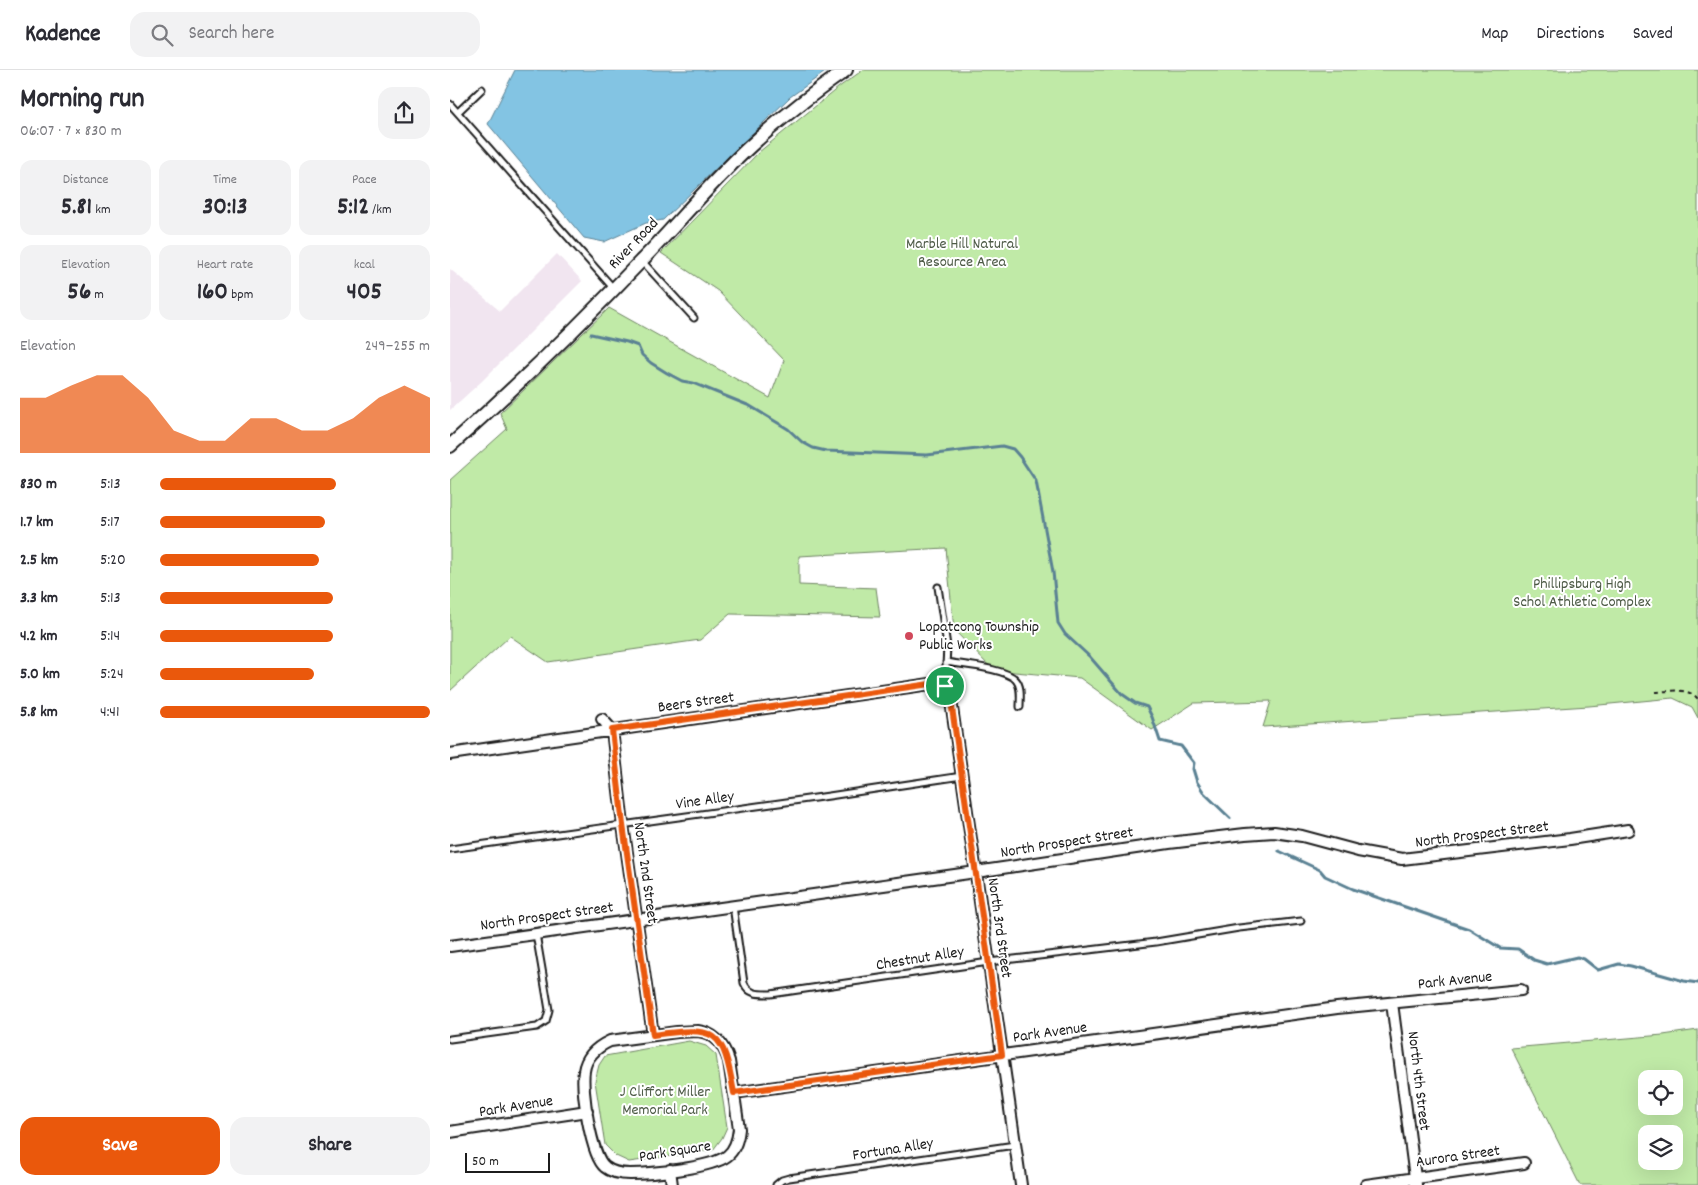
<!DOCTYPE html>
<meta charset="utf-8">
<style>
body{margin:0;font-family:Dekko,sans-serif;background:#f2f2f3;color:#2b2b33;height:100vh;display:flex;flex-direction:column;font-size:19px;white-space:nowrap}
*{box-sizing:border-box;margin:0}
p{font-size:16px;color:#7c7c81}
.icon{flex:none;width:28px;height:28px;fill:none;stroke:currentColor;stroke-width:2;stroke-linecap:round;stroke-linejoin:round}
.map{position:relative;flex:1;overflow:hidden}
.drawer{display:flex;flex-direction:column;background:#fff;width:450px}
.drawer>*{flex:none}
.tools{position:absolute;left:1188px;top:1000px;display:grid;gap:10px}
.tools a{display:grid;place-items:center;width:45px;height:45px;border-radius:10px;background:#fff;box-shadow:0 5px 20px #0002;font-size:25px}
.scale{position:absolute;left:15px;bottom:12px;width:85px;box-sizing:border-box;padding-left:5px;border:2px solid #1c1c1c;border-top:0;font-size:14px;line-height:18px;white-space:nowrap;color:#1c1c1c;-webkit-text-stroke:4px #fff;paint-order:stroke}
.pin{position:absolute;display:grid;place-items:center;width:42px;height:42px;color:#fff;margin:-21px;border:2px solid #fff;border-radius:50%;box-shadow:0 1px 5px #0007}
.round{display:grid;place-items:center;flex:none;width:52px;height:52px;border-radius:15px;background:#f2f2f3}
.headline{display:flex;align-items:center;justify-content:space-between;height:85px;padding:0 20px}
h1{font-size:28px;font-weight:800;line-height:38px}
.metrics{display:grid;grid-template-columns:repeat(3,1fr);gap:8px;height:85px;padding:5px 20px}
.metrics div{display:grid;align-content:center;border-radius:12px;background:#f2f2f3;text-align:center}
.metrics b{font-size:25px;font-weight:800}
.metrics small{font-size:14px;font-weight:400}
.metrics p{font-size:14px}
.chart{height:140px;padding:10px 20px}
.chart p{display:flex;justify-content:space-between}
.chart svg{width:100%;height:90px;margin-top:5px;fill:#ea580c;opacity:.7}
.primary-button{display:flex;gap:10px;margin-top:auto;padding:10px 20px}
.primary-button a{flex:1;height:58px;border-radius:15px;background:#ea580c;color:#fff;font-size:20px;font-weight:800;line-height:58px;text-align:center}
.primary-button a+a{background:#f2f2f3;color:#2b2b33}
ul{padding:0 20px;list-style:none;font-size:16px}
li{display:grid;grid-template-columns:80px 60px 1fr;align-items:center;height:38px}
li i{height:12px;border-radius:6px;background:#ea580c}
header{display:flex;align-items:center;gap:30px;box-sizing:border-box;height:70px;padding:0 25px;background:#fff;border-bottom:1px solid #e1e1e2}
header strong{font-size:24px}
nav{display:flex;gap:28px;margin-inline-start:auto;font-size:18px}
.search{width:350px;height:45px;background:#f2f2f3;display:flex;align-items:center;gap:12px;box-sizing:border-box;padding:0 18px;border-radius:15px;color:#7c7c81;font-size:19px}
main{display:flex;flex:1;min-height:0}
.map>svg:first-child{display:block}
.built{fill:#f1e5f0}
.green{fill:#c0eaa7;stroke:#6e8362;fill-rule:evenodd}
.water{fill:#83c4e3;stroke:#5a8193}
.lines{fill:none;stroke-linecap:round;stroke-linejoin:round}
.stream{stroke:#5a8193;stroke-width:3}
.service-casing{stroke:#1c1c1c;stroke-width:9}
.minor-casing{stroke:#1c1c1c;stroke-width:14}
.tertiary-casing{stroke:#1c1c1c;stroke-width:16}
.path{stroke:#1c1c1c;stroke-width:2;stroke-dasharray:4 4;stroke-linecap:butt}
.service{stroke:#fff;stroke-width:5}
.minor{stroke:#fff;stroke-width:10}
.tertiary{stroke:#fff;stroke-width:12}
.route-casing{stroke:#fff;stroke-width:10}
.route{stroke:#ea580c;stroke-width:6}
.poi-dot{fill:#d1495b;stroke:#fff;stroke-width:2}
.labels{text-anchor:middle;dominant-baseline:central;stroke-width:4;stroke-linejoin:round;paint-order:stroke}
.street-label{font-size:16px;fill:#1c1c1c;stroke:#fff}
.park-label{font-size:16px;fill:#4d5a46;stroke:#fff}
.poi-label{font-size:16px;fill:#1c1c1c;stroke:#fff;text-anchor:start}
</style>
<header>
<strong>Kadence</strong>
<div class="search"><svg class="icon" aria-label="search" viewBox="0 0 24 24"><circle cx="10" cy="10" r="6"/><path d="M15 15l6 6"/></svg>Search here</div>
<nav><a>Map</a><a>Directions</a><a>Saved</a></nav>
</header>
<main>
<section class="drawer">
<div class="headline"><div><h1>Morning run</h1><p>06:07 · 7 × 830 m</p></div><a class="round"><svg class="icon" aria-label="share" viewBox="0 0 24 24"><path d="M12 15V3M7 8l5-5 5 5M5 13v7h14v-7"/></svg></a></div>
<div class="metrics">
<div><p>Distance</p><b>5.81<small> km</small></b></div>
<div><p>Time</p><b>30:13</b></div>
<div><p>Pace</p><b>5:12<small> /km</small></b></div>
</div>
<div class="metrics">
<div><p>Elevation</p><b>56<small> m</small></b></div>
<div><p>Heart rate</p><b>160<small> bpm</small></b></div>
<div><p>kcal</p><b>405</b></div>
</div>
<div class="chart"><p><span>Elevation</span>249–255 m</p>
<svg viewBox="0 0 160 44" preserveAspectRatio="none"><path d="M0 44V17L10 17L20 11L30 6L40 6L50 17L60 33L70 38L80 38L90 27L100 27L110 33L120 33L130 27L140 17L150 11L160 17V44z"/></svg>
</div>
<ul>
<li><b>830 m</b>5:13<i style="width:65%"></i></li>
<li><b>1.7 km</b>5:17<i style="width:61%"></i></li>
<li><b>2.5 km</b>5:20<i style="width:59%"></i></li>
<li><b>3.3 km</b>5:13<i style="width:64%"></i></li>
<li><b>4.2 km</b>5:14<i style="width:64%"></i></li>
<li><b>5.0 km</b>5:24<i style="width:57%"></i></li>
<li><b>5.8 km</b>4:41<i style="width:100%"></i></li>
</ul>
<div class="primary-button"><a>Save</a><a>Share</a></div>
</section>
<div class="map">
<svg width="1248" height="1115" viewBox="0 0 1248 1115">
<rect width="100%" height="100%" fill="#fff"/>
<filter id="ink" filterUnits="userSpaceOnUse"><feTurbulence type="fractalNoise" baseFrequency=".02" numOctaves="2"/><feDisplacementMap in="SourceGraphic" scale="10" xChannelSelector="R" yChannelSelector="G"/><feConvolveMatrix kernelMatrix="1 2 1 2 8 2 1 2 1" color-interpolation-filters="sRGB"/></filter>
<g filter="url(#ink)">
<!-- built -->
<path class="built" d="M107,184L132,211L32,311L0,340V199L50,241Z"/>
<!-- green -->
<path class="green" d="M413,0H1248V648L1242,637L1223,628L1139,636L813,657L821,631L744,633L702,660L630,608L543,600L504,560L496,478L349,486V515L426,518L430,547L280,544L250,570L98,592L60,566L0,621V410L57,359L50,343L159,238L320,328L334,290L268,221L211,183L309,82L389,17Z
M1248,960V1115H1130L1061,978L1213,965ZM1196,1009H1224V1036H1196ZM1196,1064H1224V1091H1196Z
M239,971L256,976L266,985L277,1057L272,1068L263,1080L179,1092L166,1086L155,1075L145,1011L149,995L155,986Z"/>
<!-- water -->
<path class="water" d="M65,0H378L340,27L213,150L196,153L154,172L134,168L38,54Z"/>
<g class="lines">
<!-- stream -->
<path class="stream" d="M141,264L177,272L188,276L192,285L201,293L217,303L232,311L243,313L300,336L338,359L352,372L363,378L376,381L477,385L552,376L563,379L570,387L586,411L603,502L608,553L615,564L640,587L672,624L685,633L697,637L702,647L710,671L731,676L744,693L743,699L747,712L754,723L780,748
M829,781L870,800L875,806L903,819L1019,859L1050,878L1068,879L1084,890L1097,894L1127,887L1134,889L1148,900L1169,894L1181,896L1234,911L1248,913"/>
<defs>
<path id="service" d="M0,34L164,219
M8,42L32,19
M192,191L244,248
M488,517L497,576L495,616
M496,592C512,595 556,598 566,610C572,617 570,628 570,637
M0,779L379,726L512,706
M283,836L294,913C299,925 309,924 321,924L539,892L706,872L789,858L851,851
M0,969L87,957L96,951L99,940L86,864
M326,1115L332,1110L339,1108L565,1075"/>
<path id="minor" d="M152,649L162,660L173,755L203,965
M0,684L480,614C490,613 496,615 500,624L571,1115
M0,876L526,802L719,773L795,764L824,762L852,766L908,781L952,789L1120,769L1178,760
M942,933L966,1115
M248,961C266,963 274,976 279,991L289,1059C288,1068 285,1080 277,1086C261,1098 200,1104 180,1104C171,1104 161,1102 155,1097C141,1086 131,1019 134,1001C136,987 147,977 160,971L227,962Z
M284,1023L887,938L1071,920
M0,1062L137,1041
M220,1100L222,1115
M916,1115L1074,1093"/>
<path id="tertiary" d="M0,376C66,317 130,255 191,191C220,162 245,131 274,102C311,63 352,31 396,0"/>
</defs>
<!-- service casing -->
<use href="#service" class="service-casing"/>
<!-- minor casing -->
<use href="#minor" class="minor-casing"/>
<!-- tertiary casing -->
<use href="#tertiary" class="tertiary-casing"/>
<!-- path -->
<path class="path" d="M1206,622C1220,621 1238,617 1248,629"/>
<!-- service -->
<use href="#service" class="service"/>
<!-- minor -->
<use href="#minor" class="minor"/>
<!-- tertiary -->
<use href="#tertiary" class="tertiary"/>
</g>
</g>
<g class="lines" filter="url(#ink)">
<defs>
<path id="route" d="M480,614C490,613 496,615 500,624L552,985L284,1023C273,959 267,956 203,965L173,755L162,660Z"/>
</defs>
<!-- route casing -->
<use href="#route" class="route-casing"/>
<!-- route -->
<use href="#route" class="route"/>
</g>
<!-- markers -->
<circle class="poi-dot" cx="459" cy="566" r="5"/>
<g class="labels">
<!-- street labels -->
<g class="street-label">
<text transform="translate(184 174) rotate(-46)">River Road</text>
<text transform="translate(246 633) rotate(-8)">Beers Street</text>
<text transform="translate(255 731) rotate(-8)">Vine Alley</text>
<text transform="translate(1032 765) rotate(-7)">North Prospect Street</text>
<text transform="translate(617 773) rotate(-9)">North Prospect Street</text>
<text transform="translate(195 803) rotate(82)">North 2nd Street</text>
<text transform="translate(97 847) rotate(-8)">North Prospect Street</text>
<text transform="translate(549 858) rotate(82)">North 3rd Street</text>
<text transform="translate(470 889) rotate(-9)">Chestnut Alley</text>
<text transform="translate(1005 911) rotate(-6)">Park Avenue</text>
<text transform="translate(600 963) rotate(-8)">Park Avenue</text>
<text transform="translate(968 1011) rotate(83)">North 4th Street</text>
<text transform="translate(66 1037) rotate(-9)">Park Avenue</text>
<text transform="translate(443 1080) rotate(-9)">Fortuna Alley</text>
<text transform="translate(225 1082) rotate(-9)">Park Square</text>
<text transform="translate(1008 1087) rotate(-8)">Aurora Street</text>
</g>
<!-- park labels -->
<g class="park-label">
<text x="512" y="174">Marble Hill Natural<tspan x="512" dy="18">Resource Area</tspan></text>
<text x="1132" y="514">Phillipsburg High<tspan x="1132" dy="18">Schol Athletic Complex</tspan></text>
<text x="215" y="1022">J Cliffort Miller<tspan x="215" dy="18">Memorial Park</tspan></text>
</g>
<!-- poi labels -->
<g class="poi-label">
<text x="469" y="557">Lopatcong Township<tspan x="469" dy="18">Public Works</tspan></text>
</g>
</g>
</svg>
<div class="tools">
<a><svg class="icon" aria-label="locate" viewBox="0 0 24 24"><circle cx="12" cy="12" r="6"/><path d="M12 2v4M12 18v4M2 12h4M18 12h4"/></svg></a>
<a><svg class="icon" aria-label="layers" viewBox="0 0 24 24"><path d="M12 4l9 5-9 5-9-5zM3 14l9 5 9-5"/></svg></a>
</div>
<div class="scale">50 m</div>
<div class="pin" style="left:495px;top:616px;background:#1e9e55"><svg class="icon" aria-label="arrive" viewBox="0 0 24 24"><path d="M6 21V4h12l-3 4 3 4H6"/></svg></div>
</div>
</main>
